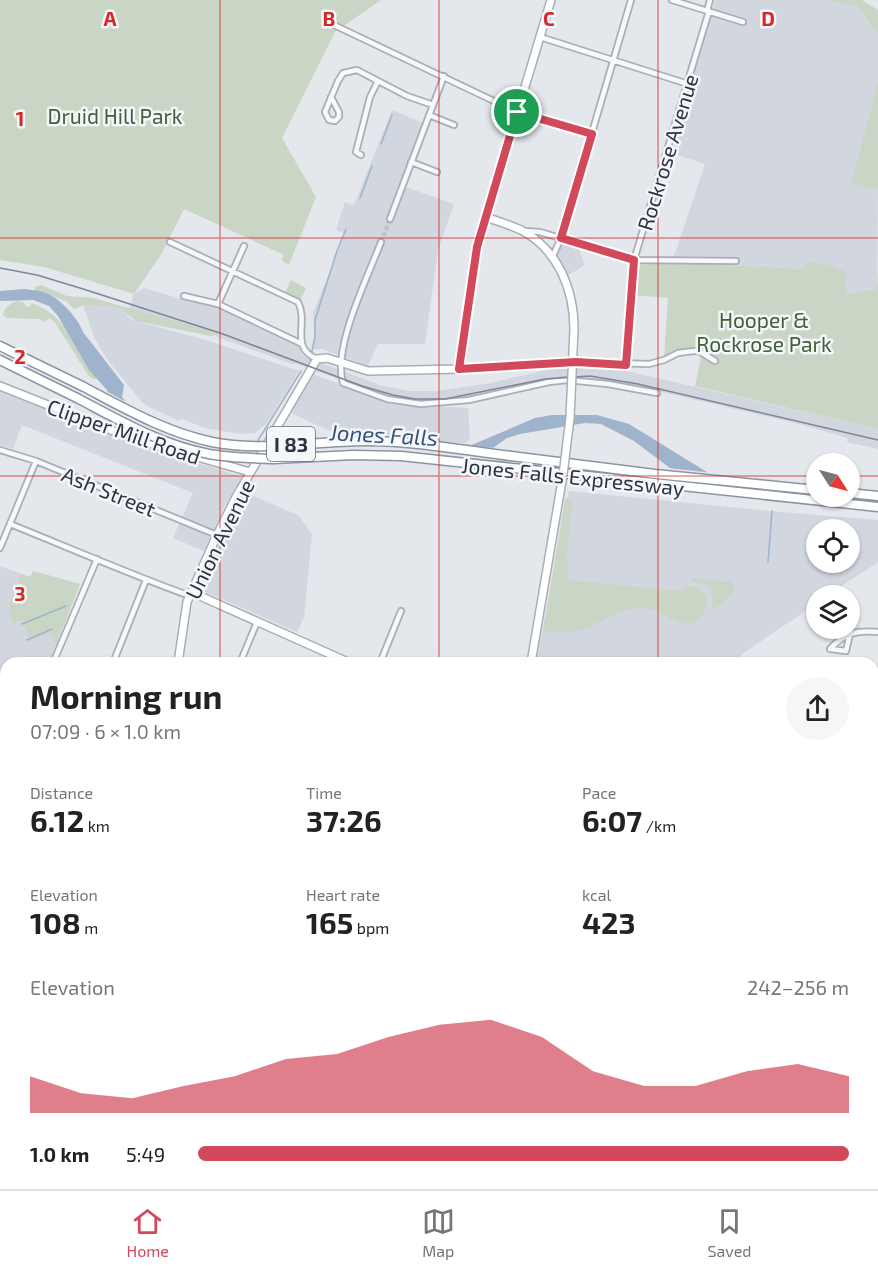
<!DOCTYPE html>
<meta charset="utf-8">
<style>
body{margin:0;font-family:"Exo 2",sans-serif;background:#f6f6f6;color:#222;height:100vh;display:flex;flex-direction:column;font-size:22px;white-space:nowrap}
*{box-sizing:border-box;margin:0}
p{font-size:20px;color:#767676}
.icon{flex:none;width:33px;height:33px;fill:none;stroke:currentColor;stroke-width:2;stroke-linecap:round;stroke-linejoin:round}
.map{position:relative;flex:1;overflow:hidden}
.panel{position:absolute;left:0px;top:657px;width:879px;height:532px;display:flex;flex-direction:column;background:#fff;border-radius:18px 18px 0 0;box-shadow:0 2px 4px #0004}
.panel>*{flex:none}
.needle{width:39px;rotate:126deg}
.controls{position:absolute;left:806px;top:453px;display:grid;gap:12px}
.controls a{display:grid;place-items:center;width:54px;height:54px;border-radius:50%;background:#fff;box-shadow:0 2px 4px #0004;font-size:30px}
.pin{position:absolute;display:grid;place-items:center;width:51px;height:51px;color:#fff;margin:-26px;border:3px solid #fff;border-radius:50%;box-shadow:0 2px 6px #0007}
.round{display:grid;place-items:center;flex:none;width:63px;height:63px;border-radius:32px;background:#f6f6f6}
.headline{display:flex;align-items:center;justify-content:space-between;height:102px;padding:0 30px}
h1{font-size:33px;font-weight:700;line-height:45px}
.stats{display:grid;grid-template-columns:repeat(3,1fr);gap:9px;height:102px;padding:6px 30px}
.stats div{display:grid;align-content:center}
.stats b{font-size:30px;font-weight:700}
.stats small{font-size:16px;font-weight:400}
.stats p{font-size:16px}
.chart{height:168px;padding:12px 30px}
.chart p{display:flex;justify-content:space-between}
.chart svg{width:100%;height:108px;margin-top:6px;fill:#d1495b;opacity:.7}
ul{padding:0 30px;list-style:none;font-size:20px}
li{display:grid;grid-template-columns:96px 72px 1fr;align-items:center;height:45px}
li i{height:15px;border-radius:8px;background:#d1495b}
.dock{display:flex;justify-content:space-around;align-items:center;height:84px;border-top:2px solid #e0e0e0;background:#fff;font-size:16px;color:#767676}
.dock a{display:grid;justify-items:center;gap:3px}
.dock .active{color:#d1495b}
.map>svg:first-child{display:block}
.built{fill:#d2d6de;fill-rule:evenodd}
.green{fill:#c9d6c5}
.water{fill:#9fb4cc}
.pier{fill:#e4e7ec}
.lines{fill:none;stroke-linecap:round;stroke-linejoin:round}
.stream{stroke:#9fb4cc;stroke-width:1.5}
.street-tunnel{stroke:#bfc3cb;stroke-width:4.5;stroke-dasharray:4.5 2;stroke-linecap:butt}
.street-casing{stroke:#a9aeb7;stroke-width:8}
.secondary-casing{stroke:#a9aeb7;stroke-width:10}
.highway-casing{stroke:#8b94a3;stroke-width:11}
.street{stroke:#f7f8fa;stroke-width:4.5}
.secondary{stroke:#fff;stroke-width:7}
.highway{stroke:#fff;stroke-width:8}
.tram{stroke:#7d8696;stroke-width:1.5}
.secondary-bridge-casing{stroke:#a9aeb7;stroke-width:10;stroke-linecap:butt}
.highway-bridge-casing{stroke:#8b94a3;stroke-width:11;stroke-linecap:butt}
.secondary-bridge{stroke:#fff;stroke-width:7}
.highway-bridge{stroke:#fff;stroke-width:8}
.route-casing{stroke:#fff;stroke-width:12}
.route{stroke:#d1495b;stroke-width:8}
.grid{fill:none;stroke:#d62828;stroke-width:1.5;stroke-opacity:0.55}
.labels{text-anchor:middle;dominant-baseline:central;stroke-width:5;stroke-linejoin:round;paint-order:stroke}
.shield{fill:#f4f6f9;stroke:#676e7b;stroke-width:1.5}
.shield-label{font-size:20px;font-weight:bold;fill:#2b3445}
.park-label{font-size:21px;fill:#3f6138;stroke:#f4f6f9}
.street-label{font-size:21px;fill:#2b3445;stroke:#f4f6f9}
.water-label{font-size:22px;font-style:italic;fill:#34527a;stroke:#f4f6f9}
.grid-label{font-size:20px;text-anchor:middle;font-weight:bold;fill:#d62828;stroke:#f4f6f9;stroke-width:5;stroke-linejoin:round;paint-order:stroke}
</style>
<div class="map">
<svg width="878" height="1189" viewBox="0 0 878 1189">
<rect width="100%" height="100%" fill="#e4e7ec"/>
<!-- built -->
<path class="built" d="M715,0H825L857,7L878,34V82L851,183L878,190L877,289L845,294L804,269L670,262L675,253L705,164L672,153Z
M392,110L426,124L403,186L454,204L438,250L425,344H378L368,366L322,349H311L314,335L313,313L345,234L336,230L345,202L354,205Z
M560,238L576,243L585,265L564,278L552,257Z
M144,288L195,303L215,305L299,345L301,352L305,357L380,385L409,391H437L491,383L555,368L572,365L609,367L878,429V449L847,442L848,438L795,423L641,387L585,378H561L543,380L487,394L442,401L401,399L373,392L297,364H292L217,337L211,331L129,309L134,294Z
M83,305L110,306L120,309L132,320L206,340L299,371L266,424L255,433L240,434L205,428L182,419L179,421L147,406L142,402L109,362L95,339Z
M313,374L393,404L468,408L470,437L466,443L435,442L392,437L383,432L328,430L291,413Z
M0,392L112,436L240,476L241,479L224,507L204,551L173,538L193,493L22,425L13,449L0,445Z
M569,491L770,511L878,520V562L828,595L816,596V604L742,654L737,663H536ZM816,530H849V562H816Z
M244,492L298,515L312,534L304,617L297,632L201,590L199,587L232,514Z
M0,566L30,577L33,571L80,584L49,663H6V757L0,772Z
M0,787L6,790V885L0,883Z
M873,830L878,832V905L873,903Z
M5,1170L6,1184H25L34,1189H0V1177Z
M348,1184H507L505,1189H361Z"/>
<!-- green -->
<path class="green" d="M0,0H381L335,32L282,138L316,197L289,265L281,260L284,255L184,209L162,253L134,294L44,267L0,260Z
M825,0H862L878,10V34L857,7Z
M878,82V190L851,183Z
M670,262L804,269L806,262L826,264L846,272L845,294L877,289L878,268V429L695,386L702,352L693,351L664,358L668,298L634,295L637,265Z
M291,280L306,288L300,301L285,292Z
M41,285L67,296L93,298L211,331L216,335L211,336L136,321L120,309L110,306L84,305L74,309L66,301L35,291V287Z
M17,301L23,302L26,306L30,307L31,303C64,313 81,352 97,379H93L88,375L54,321L49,318L44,322L39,319L7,318L3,315C4,308 10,303 17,301Z
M568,498L572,501L567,554L568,580L679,591L684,590L680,588C686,587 692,586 698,588C712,594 707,617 695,622C680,629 662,610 647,608C612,604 590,641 545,631L544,626L565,499Z
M33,571L80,584L56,644L50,633L31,641L22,620L14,623L9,613L11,611L9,605L21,574L30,577Z
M692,578L732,582C740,594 723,602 713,608L711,588L706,584L692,580Z
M878,711V832L873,830V725Z"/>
<!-- water -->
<path class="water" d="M24,289C30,290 37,290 43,292C59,297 77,316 83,332L124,385L122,397L131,409L152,420L203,437L249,446L349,439L415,446L467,447L535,418L552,415H597L629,424L715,477L762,485L816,488V496H849V492L878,495V505L835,504L793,496L773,494L756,496L709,491L686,480L634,441L601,424L585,423L520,434L507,438L482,456L459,464H446L337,452L254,456L206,451L163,438L116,416L112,411L107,390L89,370L58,316L49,306L33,300L0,301V291Z"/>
<!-- pier -->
<path class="pier" d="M99,387L153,417L225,440L249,443H269L289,440L349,436L496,448L484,459L471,464L446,467L383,459L277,458L183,448L109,412L106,395Z
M667,468L714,473L737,479L816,485V496H849V489L878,492V508L835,507L773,497L756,499L709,494L685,482Z"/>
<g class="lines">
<!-- stream -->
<path class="stream" d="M381,144L392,115
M360,198L372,166
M312,351L315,338V320L337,251L346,229
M257,442L301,371
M768,562L772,511
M22,624L66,606
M27,640L52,629"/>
<!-- street-tunnel -->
<path class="street-tunnel" d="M381,242L390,219"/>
<defs>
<path id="street" d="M672,0L743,22
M707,11L710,0
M334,25L517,112L592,134
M540,37L688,84
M331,97L339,112V117L335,121L329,120L325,112L338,81L343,73L357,70L407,96L433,105
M429,115L454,125
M361,155L356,152L370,97L378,81
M411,162L437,172
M390,219L444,76
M525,231L540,232L634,260L736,261
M170,242L298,302C309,323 289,347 317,359
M381,242C368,277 332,348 343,383L387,399L421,404L469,400L549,382L567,380L608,384L657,393
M552,258L561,238L631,0
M184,296L218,304L302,344
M218,304L244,246
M626,365L634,260L709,11
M459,369L576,362L649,364L664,360L678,353L694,351H699L715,361
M0,450L36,461L217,535
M10,524C70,548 129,574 190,596
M0,548L36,461
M850,634L846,651L830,649C844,633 857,630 878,632
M53,663L97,559
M113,663L146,580
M240,663L257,622
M380,663L401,611
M873,708L878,693
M873,909L878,911
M0,926L6,917
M873,964L878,966
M873,1017L878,1019
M873,1112L878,1099
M0,1165L6,1156
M873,1180H878
M36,1184L45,1189
M339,1184L351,1189
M846,1184V1189
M541,1189L543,1184
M602,1189V1188
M680,1189L681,1184
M773,1189V1184"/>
<path id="secondary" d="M486,217C497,221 510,225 521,230C558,249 574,290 574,329
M0,386L131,438L250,472
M191,592L350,663
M178,663L187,602L217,535L236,497L317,359L327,358L368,371L459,369L477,247L551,0
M531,663L563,475
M0,838L6,841
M0,1044L6,1048
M873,1093L878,1095
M215,1184L224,1189
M309,1189L316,1184"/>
<path id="highway" d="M0,346L82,386
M0,360L77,398
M511,456L655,474L816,490
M274,459L353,455L401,456L878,507
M849,493L878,496"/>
</defs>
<!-- street casing -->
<use href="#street" class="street-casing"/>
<!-- secondary casing -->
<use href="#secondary" class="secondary-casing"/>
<!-- highway casing -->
<use href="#highway" class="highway-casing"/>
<!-- street -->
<use href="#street" class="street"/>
<!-- secondary -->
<use href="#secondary" class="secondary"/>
<!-- highway -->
<use href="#highway" class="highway"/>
<!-- tram -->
<path class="tram" d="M0,268L37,275L80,288L223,334L362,386L393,395L415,399H445L545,379L590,376L638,384L878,440"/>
<defs>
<path id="secondary-bridge" d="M563,475L570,418L574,329"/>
<path id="highway-bridge" d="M82,386C124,408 165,432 212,442C262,452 315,441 366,441C414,441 463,450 511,456
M77,398C119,420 161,445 209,454C230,458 252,458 274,459"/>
</defs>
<!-- secondary-bridge casing -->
<use href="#secondary-bridge" class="secondary-bridge-casing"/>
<!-- highway-bridge casing -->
<use href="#highway-bridge" class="highway-bridge-casing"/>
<!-- secondary-bridge -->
<use href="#secondary-bridge" class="secondary-bridge"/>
<!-- highway-bridge -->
<use href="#highway-bridge" class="highway-bridge"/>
</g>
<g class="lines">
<defs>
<path id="route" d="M517,112L592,134L561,238L634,260L626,365L576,362L459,369L477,247Z"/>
</defs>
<!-- route casing -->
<use href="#route" class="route-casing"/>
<!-- route -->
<use href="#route" class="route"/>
</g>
<!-- grid -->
<path class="grid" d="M220,0V663M439,0V663M658,0V663M0,238H878M0,476H816M849,476H878M0,713H6M873,713H878M0,951H6M873,951H878M220,1184V1189M439,1184V1189M658,1184V1189"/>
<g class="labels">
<!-- shield labels -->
<rect class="shield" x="267" y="427" width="48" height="34" rx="4.5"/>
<g class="shield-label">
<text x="291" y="444">I 83</text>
</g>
<!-- park labels -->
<g class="park-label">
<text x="115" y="115">Druid Hill Park</text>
<text x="764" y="319">Hooper &amp;<tspan x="764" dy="24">Rockrose Park</tspan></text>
</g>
<!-- street labels -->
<g class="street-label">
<text transform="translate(667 152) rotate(-73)">Rockrose Avenue</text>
<text transform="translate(124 431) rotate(19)">Clipper Mill Road</text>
<text transform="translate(573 476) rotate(6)">Jones Falls Expressway</text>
<text transform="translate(109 491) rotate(22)">Ash Street</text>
<text transform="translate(219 539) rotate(-64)">Union Avenue</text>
</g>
<!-- water labels -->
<g class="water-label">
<text transform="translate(384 434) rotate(3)">Jones Falls</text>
</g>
</g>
<g class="grid-label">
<text x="110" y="26">A</text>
<text x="329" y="26">B</text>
<text x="549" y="26">C</text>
<text x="768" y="26">D</text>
<text x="20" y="126">1</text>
<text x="20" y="364">2</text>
<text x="20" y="601">3</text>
</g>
</svg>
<div class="controls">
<a><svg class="needle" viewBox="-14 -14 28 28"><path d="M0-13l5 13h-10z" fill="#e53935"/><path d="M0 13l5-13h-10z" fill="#767676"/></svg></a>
<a><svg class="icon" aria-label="locate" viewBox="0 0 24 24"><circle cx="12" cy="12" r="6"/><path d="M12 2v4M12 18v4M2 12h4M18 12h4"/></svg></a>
<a><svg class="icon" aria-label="layers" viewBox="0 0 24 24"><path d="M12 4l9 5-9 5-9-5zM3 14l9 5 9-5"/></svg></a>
</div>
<div class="pin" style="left:517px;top:112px;background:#1e9e55"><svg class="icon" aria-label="arrive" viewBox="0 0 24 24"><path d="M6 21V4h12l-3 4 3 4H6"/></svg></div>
<section class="panel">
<div class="headline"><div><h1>Morning run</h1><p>07:09 · 6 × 1.0 km</p></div><a class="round"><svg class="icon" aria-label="share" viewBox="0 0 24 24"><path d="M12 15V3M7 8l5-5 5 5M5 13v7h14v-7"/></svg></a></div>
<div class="stats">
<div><p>Distance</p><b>6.12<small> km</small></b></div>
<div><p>Time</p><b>37:26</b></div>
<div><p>Pace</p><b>6:07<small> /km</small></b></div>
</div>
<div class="stats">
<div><p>Elevation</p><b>108<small> m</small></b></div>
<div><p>Heart rate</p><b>165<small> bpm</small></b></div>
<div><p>kcal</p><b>423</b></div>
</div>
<div class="chart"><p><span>Elevation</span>242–256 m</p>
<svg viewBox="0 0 160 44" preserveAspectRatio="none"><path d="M0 44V29L10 36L20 38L30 33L40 29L50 22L60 20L70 13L80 8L90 6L100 13L110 27L120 33L130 33L140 27L150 24L160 29V44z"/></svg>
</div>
<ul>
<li><b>1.0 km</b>5:49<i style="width:100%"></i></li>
</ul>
</section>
</div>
<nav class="dock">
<a class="active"><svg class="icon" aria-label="home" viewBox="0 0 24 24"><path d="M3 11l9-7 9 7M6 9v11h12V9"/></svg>Home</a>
<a><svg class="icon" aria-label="map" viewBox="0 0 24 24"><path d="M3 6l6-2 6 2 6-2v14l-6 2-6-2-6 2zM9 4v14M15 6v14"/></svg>Map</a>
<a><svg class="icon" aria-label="saved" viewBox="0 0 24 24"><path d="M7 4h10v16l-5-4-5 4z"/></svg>Saved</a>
</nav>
